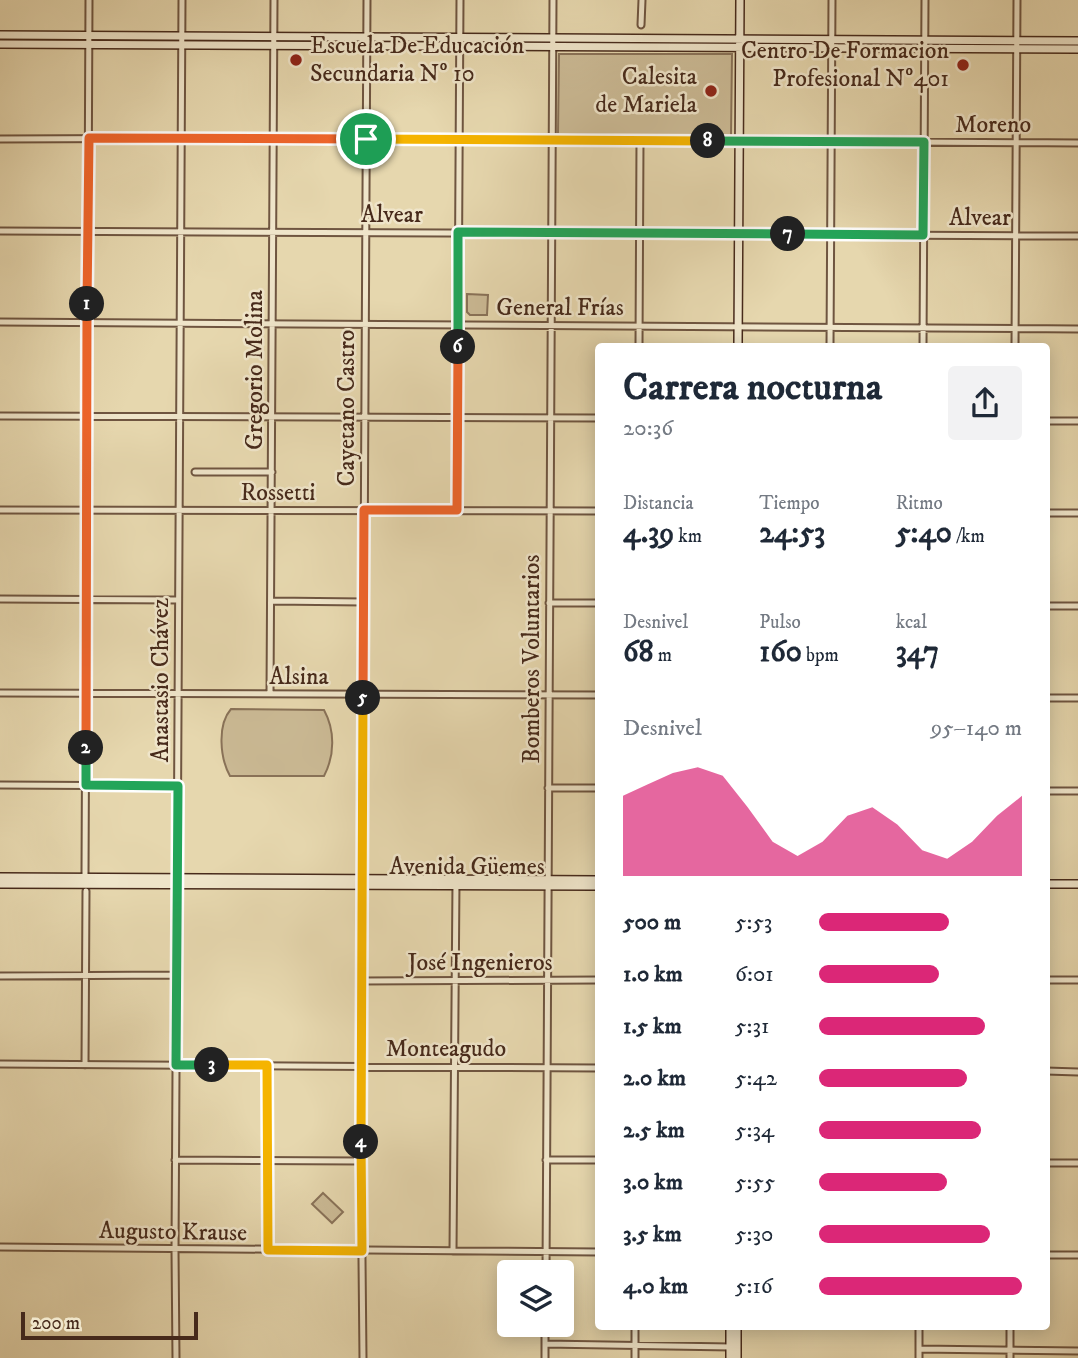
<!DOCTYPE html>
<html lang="es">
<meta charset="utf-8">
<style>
body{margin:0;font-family:"IM FELL DW Pica",serif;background:#f2f2f3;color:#1f2937;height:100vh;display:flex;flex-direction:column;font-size:26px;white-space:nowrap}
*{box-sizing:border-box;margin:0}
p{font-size:23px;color:#747a83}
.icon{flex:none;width:38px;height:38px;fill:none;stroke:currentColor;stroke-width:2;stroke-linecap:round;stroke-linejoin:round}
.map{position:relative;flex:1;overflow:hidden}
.panel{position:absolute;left:595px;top:343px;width:455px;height:987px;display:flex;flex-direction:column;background:#fff;border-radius:7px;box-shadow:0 4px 18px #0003}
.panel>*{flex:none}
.buttons{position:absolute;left:497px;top:1260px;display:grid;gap:14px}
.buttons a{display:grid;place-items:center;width:77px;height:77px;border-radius:7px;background:#fff;box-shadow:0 4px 18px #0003;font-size:35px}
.scale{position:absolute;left:21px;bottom:18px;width:177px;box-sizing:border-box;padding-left:7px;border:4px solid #472a1b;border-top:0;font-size:19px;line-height:24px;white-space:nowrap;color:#472a1b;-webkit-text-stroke:5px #efe5ca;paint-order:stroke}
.pin{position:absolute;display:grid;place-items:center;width:60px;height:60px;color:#fff;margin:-30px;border:4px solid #fff;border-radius:50%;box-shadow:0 2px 7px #0007}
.km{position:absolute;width:35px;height:35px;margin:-18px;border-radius:50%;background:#222;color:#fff;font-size:19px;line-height:35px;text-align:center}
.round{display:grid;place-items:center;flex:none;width:74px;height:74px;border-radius:7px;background:#f2f2f3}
.summary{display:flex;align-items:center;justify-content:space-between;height:119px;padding:0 28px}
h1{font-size:38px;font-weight:700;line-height:52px}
.figures{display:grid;grid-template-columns:repeat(3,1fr);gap:10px;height:119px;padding:7px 28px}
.figures div{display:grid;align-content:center}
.figures b{font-size:30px;font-weight:700}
.figures small{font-size:19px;font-weight:400}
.figures p{font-size:19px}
.chart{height:196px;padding:14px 28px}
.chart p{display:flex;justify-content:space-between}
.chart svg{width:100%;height:126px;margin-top:7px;fill:#db2777;opacity:.7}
ul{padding:0 28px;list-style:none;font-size:23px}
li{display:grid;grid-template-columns:112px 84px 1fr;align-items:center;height:52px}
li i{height:18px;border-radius:9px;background:#db2777}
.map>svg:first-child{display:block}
.green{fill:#cbba95;stroke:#897258;stroke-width:2}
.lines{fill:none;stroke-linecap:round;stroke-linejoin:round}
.minor-casing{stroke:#6f5540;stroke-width:9}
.secondary-casing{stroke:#472a1b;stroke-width:10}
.minor{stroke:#efe5ca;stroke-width:5}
.secondary{stroke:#efe5ca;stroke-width:7}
.split-1-casing{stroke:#fff;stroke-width:14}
.split-2-casing{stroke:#fff;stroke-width:14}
.split-3-casing{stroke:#fff;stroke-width:14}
.split-4-casing{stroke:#fff;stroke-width:14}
.split-5-casing{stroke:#fff;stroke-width:14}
.split-6-casing{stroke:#fff;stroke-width:14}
.split-7-casing{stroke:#fff;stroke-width:14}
.split-8-casing{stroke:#fff;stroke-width:14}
.split-9-casing{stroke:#fff;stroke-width:14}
.split-1{stroke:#f0652b;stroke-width:9}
.split-2{stroke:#f0652b;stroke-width:9}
.split-3{stroke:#22a559;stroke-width:9}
.split-4{stroke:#f5b400;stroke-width:9}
.split-5{stroke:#f5b400;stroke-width:9}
.split-6{stroke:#f0652b;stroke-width:9}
.split-7{stroke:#22a559;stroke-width:9}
.split-8{stroke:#22a559;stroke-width:9}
.split-9{stroke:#f5b400;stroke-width:9}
.poi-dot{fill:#8f2418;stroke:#efe5ca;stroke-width:2.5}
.labels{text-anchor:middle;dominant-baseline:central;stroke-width:5;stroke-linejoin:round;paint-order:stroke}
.poi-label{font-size:24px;fill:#472a1b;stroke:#efe5ca;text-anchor:end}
.street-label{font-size:24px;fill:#472a1b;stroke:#efe5ca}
</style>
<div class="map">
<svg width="1078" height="1358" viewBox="0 0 1078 1358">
<rect width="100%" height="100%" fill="#e6d7ae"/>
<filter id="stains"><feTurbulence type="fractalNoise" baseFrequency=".00286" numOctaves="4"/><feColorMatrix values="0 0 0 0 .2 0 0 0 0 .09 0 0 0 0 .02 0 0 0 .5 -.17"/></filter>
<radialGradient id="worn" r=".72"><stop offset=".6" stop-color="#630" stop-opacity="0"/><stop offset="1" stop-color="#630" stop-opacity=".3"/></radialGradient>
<!-- green -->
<path class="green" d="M559,54H732L731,137L558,134Z
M467,294L488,295L487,315H470L467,312Z
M231,709L324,710C335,730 335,755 324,776H230C220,758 217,725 231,709Z
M323,1193L343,1212L332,1223L312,1204Z"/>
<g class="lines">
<defs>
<path id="minor" d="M641,25L642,0
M0,139L274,138L1078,143
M0,231L1078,236
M0,322L1078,329
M639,346L640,141
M830,346L832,0
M923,346L925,0
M1015,346L1017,0
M0,416L598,418
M1046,421H1078
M195,472H272
M0,510L598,511
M457,510L460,0
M1046,513H1078
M0,599L178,600
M271,601L364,602
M549,603H598
M1046,606H1078
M0,693L598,695
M270,694L274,0
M1046,698H1078
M0,785L178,786
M548,788H598
M1046,791H1078
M85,874L89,0
M0,976L177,975
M1046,980H1078
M363,981L598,980
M0,1064L598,1068
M85,1065L86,891
M267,1065L268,1250
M1046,1071L1078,1072
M175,1160L361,1161
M546,1160H598
M1046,1163H1078
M0,1247L598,1252
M453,1251L456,882
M1046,1255H1078
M546,1272L553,0
M919,1326V1358
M545,1344L731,1347
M919,1349L1078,1351
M176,1358L175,1250L182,0
M363,1358L361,1161L367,0
M545,1358V1325
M635,1358V1326
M1010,1358V1326"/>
<path id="secondary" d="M0,35L1078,41
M0,44L1078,49
M738,346L740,0
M0,877L598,880
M0,884L598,886
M1046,884H1078
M730,1358V1326
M737,1358V1326"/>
</defs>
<!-- minor casing -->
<use href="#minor" class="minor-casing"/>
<!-- secondary casing -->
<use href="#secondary" class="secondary-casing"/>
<!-- minor -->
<use href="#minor" class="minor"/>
<!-- secondary -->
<use href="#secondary" class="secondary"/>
</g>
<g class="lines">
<defs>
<path id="split-1" d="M87,304L89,138L366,139"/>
<path id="split-2" d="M86,748L87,304"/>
<path id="split-3" d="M86,748V785L178,786L176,1065H212"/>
<path id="split-4" d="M212,1065H267L268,1250L362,1251L361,1142"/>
<path id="split-5" d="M361,1142L363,698"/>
<path id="split-6" d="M363,698L364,510H457L458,347"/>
<path id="split-7" d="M458,347V232L788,234"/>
<path id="split-8" d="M708,141L924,142L923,235L788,234"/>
<path id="split-9" d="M366,139L708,141"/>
</defs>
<!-- split-1 casing -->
<use href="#split-1" class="split-1-casing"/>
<!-- split-2 casing -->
<use href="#split-2" class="split-2-casing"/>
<!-- split-3 casing -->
<use href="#split-3" class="split-3-casing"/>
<!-- split-4 casing -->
<use href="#split-4" class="split-4-casing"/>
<!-- split-5 casing -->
<use href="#split-5" class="split-5-casing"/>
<!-- split-6 casing -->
<use href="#split-6" class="split-6-casing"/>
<!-- split-7 casing -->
<use href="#split-7" class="split-7-casing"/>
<!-- split-8 casing -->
<use href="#split-8" class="split-8-casing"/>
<!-- split-9 casing -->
<use href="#split-9" class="split-9-casing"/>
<!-- split-1 -->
<use href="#split-1" class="split-1"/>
<!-- split-2 -->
<use href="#split-2" class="split-2"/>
<!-- split-3 -->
<use href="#split-3" class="split-3"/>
<!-- split-4 -->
<use href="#split-4" class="split-4"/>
<!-- split-5 -->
<use href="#split-5" class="split-5"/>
<!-- split-6 -->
<use href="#split-6" class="split-6"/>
<!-- split-7 -->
<use href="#split-7" class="split-7"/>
<!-- split-8 -->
<use href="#split-8" class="split-8"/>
<!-- split-9 -->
<use href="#split-9" class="split-9"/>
</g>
<!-- markers -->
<g class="poi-dot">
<circle cx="296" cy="60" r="7"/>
<circle cx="963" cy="65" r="7"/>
<circle cx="711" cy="91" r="7"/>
</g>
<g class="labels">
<!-- poi labels -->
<g class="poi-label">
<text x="310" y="46" text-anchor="start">Escuela De Educación<tspan x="310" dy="28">Secundaria Nº 10</tspan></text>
<text x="949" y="51">Centro De Formacion<tspan x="949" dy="28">Profesional Nº401</tspan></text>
<text x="697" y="77">Calesita<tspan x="697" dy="28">de Mariela</tspan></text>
</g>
<!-- street labels -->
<g class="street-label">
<text x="993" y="125">Moreno</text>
<text x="392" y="215">Alvear</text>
<text x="980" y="218">Alvear</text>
<text x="560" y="308">General Frías</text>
<text transform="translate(255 370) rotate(-90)">Gregorio Molina</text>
<text transform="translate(347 408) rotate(-90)">Cayetano Castro</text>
<text x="278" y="493">Rossetti</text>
<text transform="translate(532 659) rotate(-90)">Bomberos Voluntarios</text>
<text x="299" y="677">Alsina</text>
<text transform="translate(161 680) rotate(-90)">Anastasio Chávez</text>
<text x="467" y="867">Avenida Güemes</text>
<text x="480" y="963">José Ingenieros</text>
<text x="446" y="1049">Monteagudo</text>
<text transform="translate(173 1232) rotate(1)">Augusto Krause</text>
</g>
</g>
<rect width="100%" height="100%" filter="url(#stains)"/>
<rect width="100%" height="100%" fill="url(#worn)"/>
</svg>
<div class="buttons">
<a><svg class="icon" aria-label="layers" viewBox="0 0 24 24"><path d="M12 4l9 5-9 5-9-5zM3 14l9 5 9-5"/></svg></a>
</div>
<div class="scale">200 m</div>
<div class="pin" style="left:366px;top:139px;background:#1e9e55"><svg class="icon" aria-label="arrive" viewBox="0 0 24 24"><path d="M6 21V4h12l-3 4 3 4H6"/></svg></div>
<b class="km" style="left:87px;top:304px">1</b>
<b class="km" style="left:86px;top:748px">2</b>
<b class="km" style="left:212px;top:1065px">3</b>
<b class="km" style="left:361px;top:1142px">4</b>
<b class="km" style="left:363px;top:698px">5</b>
<b class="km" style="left:458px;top:347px">6</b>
<b class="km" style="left:788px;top:234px">7</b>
<b class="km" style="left:708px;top:141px">8</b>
<section class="panel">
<div class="summary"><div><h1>Carrera nocturna</h1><p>20:36</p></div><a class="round"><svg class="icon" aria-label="share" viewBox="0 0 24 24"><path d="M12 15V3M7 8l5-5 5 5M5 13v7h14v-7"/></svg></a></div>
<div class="figures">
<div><p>Distancia</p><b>4.39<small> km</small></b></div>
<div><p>Tiempo</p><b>24:53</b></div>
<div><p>Ritmo</p><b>5:40<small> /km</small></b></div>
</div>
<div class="figures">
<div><p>Desnivel</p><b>68<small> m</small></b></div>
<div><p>Pulso</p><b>160<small> bpm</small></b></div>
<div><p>kcal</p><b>347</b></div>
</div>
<div class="chart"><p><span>Desnivel</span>95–140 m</p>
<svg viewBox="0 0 160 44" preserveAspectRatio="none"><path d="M0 44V16L10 12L20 8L30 6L40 9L50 20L60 32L70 37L80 32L90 23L100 20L110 26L120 35L130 38L140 32L150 23L160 16V44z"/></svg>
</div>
<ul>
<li><b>500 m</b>5:53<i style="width:64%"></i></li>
<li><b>1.0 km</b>6:01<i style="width:59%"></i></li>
<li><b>1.5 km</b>5:31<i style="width:82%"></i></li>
<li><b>2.0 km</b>5:42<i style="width:73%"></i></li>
<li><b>2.5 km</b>5:34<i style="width:80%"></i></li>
<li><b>3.0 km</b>5:55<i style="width:63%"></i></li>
<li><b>3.5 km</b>5:30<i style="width:84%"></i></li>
<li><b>4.0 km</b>5:16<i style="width:100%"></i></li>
</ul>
</section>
</div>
